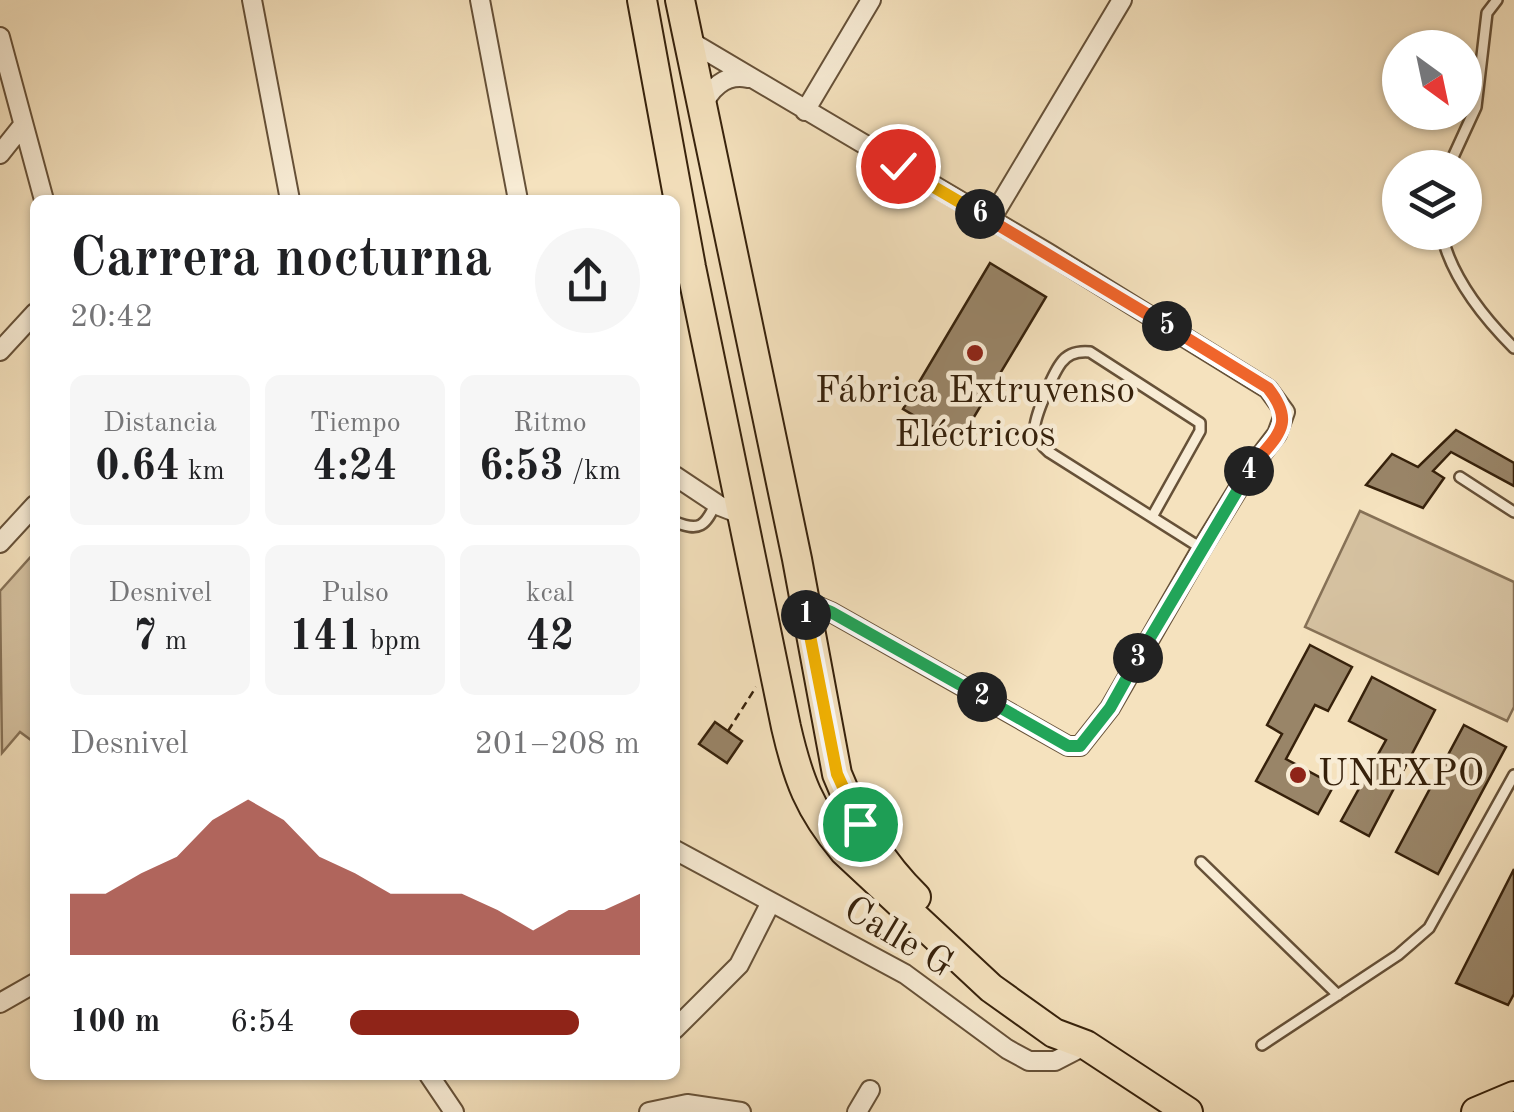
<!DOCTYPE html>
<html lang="es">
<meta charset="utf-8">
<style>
body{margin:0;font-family:"Old Standard TT",serif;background:#f6f6f6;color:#202124;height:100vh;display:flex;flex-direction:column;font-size:38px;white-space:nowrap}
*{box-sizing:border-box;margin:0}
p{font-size:32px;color:#757577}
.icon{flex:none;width:55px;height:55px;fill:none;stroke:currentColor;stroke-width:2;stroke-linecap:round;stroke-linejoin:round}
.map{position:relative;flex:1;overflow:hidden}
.details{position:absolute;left:30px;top:195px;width:650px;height:885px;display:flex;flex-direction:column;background:#fff;border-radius:15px;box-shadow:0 2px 8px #0004}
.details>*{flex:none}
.needle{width:65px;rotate:147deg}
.controls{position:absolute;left:1382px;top:30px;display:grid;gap:20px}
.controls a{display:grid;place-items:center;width:100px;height:100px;border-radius:50%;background:#fff;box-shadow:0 2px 8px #0004;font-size:50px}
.pin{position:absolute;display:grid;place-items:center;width:85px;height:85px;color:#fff;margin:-42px;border:5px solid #fff;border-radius:50%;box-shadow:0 2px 10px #0007}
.km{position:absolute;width:50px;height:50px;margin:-25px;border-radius:50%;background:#222;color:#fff;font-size:28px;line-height:50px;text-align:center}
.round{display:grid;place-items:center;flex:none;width:105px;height:105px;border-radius:52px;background:#f6f6f6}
.overview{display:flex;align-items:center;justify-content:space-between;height:170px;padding:0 40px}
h1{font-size:55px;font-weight:600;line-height:75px}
.figures{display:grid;grid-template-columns:repeat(3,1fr);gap:15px;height:170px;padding:10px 40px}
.figures div{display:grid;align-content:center;border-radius:15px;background:#f6f6f6;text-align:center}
.figures b{font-size:42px;font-weight:600}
.figures small{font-size:28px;font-weight:400}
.figures p{font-size:28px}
.chart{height:280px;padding:20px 40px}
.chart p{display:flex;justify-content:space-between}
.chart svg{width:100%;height:180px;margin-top:10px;fill:#8f2418;opacity:.7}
ul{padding:0 40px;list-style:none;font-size:32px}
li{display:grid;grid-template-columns:160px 120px 1fr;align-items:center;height:75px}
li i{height:25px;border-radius:12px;background:#8f2418}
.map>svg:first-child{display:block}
.green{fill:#d5c1a0;stroke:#867156;stroke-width:2.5}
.building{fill:#998568;stroke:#36210b;stroke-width:2.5}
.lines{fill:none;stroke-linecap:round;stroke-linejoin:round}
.lane-casing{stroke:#665138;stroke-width:14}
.street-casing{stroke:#665138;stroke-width:22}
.primary-casing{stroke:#36210b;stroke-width:32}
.path{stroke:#36210b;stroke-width:2.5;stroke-dasharray:8 5;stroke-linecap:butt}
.lane{stroke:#f8ecd5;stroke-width:9}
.street{stroke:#f8ecd5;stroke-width:18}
.primary{stroke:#f5e2be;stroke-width:28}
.split-1-casing{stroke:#fff;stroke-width:20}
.split-2-casing{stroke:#fff;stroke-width:20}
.split-3-casing{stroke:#fff;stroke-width:20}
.split-4-casing{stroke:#fff;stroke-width:20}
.split-5-casing{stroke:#fff;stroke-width:20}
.split-6-casing{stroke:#fff;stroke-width:20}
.split-7-casing{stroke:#fff;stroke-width:20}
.split-1{stroke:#f5b400;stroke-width:12}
.split-2{stroke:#22a559;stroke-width:12}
.split-3{stroke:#22a559;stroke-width:12}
.split-4{stroke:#22a559;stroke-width:12}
.split-5{stroke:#f0652b;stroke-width:12}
.split-6{stroke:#f0652b;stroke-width:12}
.split-7{stroke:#f5b400;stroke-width:12}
.poi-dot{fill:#8f2418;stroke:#f8ecd5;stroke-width:4}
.labels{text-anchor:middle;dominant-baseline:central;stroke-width:9;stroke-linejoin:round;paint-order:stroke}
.poi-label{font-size:38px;fill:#36210b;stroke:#f8ecd5}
.street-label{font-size:38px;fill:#36210b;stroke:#f8ecd5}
</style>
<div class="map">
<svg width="1514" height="1112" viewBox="0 0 1514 1112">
<rect width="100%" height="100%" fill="#f5e2be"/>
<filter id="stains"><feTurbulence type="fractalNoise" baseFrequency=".002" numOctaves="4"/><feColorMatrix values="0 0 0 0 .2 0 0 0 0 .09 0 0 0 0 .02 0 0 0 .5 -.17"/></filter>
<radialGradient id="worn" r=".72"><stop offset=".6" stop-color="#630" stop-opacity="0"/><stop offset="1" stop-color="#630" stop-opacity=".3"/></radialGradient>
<!-- green -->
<path class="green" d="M1360,511L1514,582V707L1507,721L1305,627Z
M35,552V743L20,732L2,753L0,591Z"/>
<!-- building -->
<path class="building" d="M990,263L1046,297L959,442L903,409Z
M1456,430L1514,463V486L1451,452L1433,471L1444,478L1423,508L1366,485L1392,454L1418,467Z
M1310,645L1352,667L1328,711L1315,705L1286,759L1334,785L1318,814L1256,781L1282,734L1267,725Z
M1372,677L1435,710L1369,836L1341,821L1386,740L1349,721Z
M715,722L742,741L727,763L699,744Z
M1464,725L1506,747L1438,874L1396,852Z
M1514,869V994L1508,1005L1456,983Z"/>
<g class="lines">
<defs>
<path id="lane" d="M1448,168L1476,107L1487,13L1497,0
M1441,232C1451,277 1482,316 1514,348
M1460,477L1514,512
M1152,517L1200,431V423L1090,352C1079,351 1068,353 1061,363C1053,374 1032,421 1035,432C1037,440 1043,447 1049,452L1193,543L1202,548
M675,522C700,532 705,526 716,503
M1201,862L1338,995
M1262,1045L1398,955L1429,928L1514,775"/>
<path id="street" d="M252,0L290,200
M480,0L518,200
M0,37L44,200
M688,40L1048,253L1268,389L1285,412L1277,434L1251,468L1202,548L1110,708L1080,746H1068L831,612L803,600
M701,110C709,89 725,73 748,78
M805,111L871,0
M0,154L23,125
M990,221L1122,0
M0,351L35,313
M675,476L720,506L743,515
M0,543L35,505
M675,850L905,974L1007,1049L1029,1061H1055L1086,1045
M0,1003L35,983
M675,1029L739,965L771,902
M429,1075L454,1112
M649,1112L687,1104L741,1112
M857,1112L870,1090"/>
<path id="primary" d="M642,0L691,267L786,727C798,779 809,809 844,851L991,988L1054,1033L1086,1045L1188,1112
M680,0L797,559L837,774C855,819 880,862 916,897
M1476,1112L1514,1096"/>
</defs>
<!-- lane casing -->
<use href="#lane" class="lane-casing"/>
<!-- street casing -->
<use href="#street" class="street-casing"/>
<!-- primary casing -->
<use href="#primary" class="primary-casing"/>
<!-- path -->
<path class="path" d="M728,731L756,687"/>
<!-- lane -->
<use href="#lane" class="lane"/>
<!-- street -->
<use href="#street" class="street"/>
<!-- primary -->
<use href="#primary" class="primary"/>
</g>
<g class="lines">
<defs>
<path id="split-1" d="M806,615L837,774L860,824"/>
<path id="split-2" d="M806,615L803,600L831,612L982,697"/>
<path id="split-3" d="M982,697L1068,746H1080L1110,708L1138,658"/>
<path id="split-4" d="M1138,658L1249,471"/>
<path id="split-5" d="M1167,326L1268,388C1299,427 1273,437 1249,471"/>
<path id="split-6" d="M980,214L1167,326"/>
<path id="split-7" d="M898,166L980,214"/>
</defs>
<!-- split-1 casing -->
<use href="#split-1" class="split-1-casing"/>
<!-- split-2 casing -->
<use href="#split-2" class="split-2-casing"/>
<!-- split-3 casing -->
<use href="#split-3" class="split-3-casing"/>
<!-- split-4 casing -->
<use href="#split-4" class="split-4-casing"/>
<!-- split-5 casing -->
<use href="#split-5" class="split-5-casing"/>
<!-- split-6 casing -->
<use href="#split-6" class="split-6-casing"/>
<!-- split-7 casing -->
<use href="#split-7" class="split-7-casing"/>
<!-- split-1 -->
<use href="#split-1" class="split-1"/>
<!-- split-2 -->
<use href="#split-2" class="split-2"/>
<!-- split-3 -->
<use href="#split-3" class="split-3"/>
<!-- split-4 -->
<use href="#split-4" class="split-4"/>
<!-- split-5 -->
<use href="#split-5" class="split-5"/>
<!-- split-6 -->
<use href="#split-6" class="split-6"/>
<!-- split-7 -->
<use href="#split-7" class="split-7"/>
</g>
<!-- markers -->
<g class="poi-dot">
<circle cx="975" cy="353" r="10"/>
<circle cx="1298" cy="775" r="10"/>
</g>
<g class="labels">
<!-- poi labels -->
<g class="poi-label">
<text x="975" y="392">Fábrica Extruvenso<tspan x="975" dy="44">Eléctricos</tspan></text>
<text x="1318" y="775" text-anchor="start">UNEXPO</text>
</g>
<!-- street labels -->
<g class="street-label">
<text transform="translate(898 938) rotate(31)">Calle G</text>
</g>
</g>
<rect width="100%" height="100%" filter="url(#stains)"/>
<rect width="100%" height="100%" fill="url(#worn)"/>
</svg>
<div class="controls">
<a><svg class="needle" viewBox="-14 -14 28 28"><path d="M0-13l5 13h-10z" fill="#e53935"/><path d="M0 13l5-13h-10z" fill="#757577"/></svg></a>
<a><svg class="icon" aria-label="layers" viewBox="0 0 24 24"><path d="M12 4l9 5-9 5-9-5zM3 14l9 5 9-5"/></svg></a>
</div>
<div class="pin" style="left:860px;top:824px;background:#1e9e55"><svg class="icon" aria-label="arrive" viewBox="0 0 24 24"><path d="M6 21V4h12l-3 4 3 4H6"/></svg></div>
<div class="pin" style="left:898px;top:166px;background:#d93025"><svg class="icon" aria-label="check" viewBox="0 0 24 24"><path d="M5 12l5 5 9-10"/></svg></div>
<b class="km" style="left:806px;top:615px">1</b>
<b class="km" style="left:982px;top:697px">2</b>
<b class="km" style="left:1138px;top:658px">3</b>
<b class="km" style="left:1249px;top:471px">4</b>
<b class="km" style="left:1167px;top:326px">5</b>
<b class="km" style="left:980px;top:214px">6</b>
<section class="details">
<div class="overview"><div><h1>Carrera nocturna</h1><p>20:42</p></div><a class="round"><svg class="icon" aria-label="share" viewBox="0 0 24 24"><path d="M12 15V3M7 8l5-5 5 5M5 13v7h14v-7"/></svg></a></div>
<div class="figures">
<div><p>Distancia</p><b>0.64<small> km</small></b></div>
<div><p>Tiempo</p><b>4:24</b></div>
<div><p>Ritmo</p><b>6:53<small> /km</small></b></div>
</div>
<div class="figures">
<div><p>Desnivel</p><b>7<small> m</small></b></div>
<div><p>Pulso</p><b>141<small> bpm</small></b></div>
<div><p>kcal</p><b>42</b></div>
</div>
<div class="chart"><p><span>Desnivel</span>201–208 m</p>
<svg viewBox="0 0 160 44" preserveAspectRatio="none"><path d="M0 44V29L10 29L20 24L30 20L40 11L50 6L60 11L70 20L80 24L90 29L100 29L110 29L120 33L130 38L140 33L150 33L160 29V44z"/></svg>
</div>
<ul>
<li><b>100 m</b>6:54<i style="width:79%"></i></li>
</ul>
</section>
</div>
